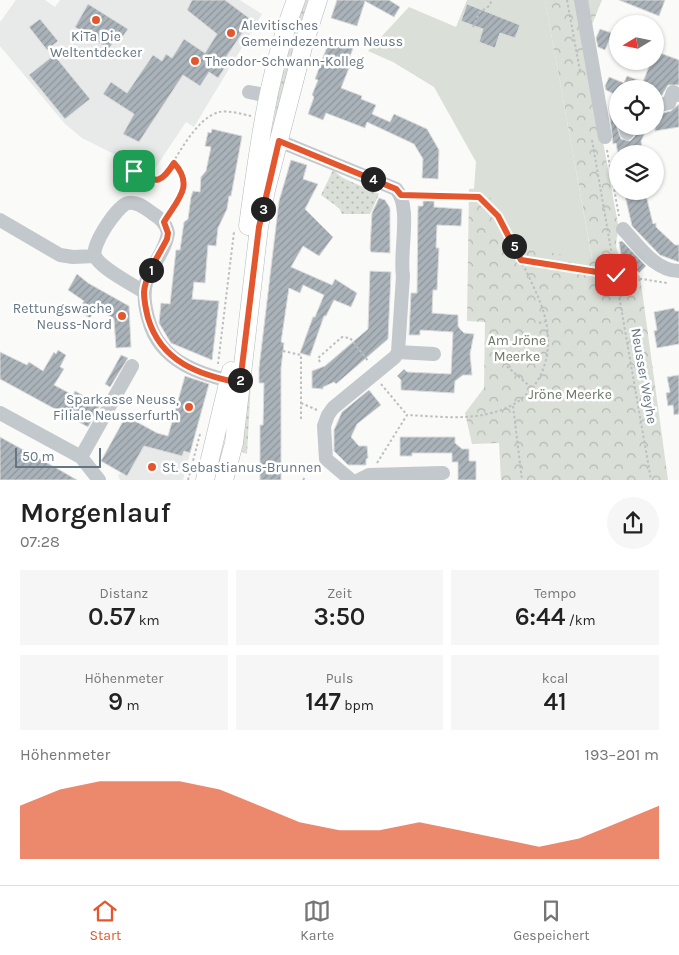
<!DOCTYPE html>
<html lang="de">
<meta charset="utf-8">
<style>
body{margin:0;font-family:Karla,sans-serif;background:#f6f6f6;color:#222;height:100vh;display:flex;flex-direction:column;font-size:19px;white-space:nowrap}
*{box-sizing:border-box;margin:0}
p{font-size:16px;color:#767676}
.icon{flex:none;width:28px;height:28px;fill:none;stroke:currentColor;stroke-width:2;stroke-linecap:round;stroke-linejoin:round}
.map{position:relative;height:480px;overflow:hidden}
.sheet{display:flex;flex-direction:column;background:#fff;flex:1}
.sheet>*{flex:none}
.needle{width:32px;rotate:260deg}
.fabs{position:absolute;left:609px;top:15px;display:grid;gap:10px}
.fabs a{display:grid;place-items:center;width:55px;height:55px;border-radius:50%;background:#fff;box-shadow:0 1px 4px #0004;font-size:25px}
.scale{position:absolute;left:15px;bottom:12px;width:86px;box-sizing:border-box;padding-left:5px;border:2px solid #657683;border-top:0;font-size:14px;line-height:18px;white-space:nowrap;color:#657683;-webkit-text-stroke:4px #fff;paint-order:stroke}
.pin{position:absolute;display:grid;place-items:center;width:42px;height:42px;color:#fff;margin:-21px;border-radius:10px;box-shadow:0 2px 8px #0006}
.km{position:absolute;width:25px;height:25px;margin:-12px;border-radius:50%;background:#222;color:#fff;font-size:14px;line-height:25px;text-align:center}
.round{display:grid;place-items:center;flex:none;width:52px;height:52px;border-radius:26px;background:#f6f6f6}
.headline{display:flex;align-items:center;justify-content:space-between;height:85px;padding:0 20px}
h1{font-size:28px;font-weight:600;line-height:38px}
.metrics{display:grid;grid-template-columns:repeat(3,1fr);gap:8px;height:85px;padding:5px 20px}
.metrics div{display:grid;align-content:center;border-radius:0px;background:#f6f6f6;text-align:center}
.metrics b{font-size:25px;font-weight:600}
.metrics small{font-size:14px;font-weight:400}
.metrics p{font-size:14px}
.chart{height:140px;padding:10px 20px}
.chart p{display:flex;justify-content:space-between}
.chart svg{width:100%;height:90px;margin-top:5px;fill:#e4572e;opacity:.7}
.tab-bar{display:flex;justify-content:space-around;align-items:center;height:70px;border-top:1px solid #e0e0e0;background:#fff;font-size:14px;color:#767676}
.tab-bar a{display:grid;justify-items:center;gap:2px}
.tab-bar .active{color:#e4572e}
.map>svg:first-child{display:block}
.built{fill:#e8e9e9}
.grass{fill:url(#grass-dots)}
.park{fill:url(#park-crowns)}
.garden{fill:#dadfd7}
.building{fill:url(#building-hatch);stroke:#dcdcda}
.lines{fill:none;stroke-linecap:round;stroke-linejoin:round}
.major-casing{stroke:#b5babe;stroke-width:19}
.path{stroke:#bbbfc2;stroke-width:2;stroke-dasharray:2.5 2.5;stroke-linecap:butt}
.minor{stroke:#c3c8cc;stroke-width:14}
.major{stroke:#fff;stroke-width:18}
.route-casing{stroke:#fff;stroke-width:10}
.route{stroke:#e4572e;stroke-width:6}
.poi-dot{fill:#e4572e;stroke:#fff;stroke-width:2}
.labels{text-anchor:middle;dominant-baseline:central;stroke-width:5;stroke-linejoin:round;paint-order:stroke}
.poi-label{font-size:14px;fill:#657683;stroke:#fff;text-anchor:start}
.park-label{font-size:14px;fill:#687a64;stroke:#fff}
.street-label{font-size:14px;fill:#657683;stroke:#fff}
</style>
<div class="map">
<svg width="679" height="480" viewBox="0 0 679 480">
<defs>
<pattern id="grass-dots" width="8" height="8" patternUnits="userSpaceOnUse" patternTransform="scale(1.25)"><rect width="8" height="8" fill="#dadfd7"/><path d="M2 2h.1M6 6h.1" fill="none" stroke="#b4b9b4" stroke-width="1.8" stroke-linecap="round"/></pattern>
<pattern id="park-crowns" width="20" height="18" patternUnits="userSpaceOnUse" patternTransform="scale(1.25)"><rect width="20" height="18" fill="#dadfd7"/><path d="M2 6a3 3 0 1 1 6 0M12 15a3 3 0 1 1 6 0" fill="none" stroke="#b4b9b4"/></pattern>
<pattern id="building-hatch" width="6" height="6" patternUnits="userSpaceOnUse" patternTransform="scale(1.25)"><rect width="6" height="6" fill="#aab3b9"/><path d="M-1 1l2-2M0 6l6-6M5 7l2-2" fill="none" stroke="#8e969c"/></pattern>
</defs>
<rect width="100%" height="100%" fill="#fafaf8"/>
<!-- built -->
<path class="built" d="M16,0H45L55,7L60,0H240L262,14L194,127L186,122L152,173L82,138L65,124L0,46V22Z
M152,432L148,447L182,456L184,451L190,453L183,480H120L118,475L122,473L127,475Z"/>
<!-- grass -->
<path class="grass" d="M303,0H308L293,49L275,126L273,125L281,73Z
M333,170L343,178L379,194L370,214H342L339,208L321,195Z
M246,382H251L247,454L242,452Z"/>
<!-- park -->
<path class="park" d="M545,0H602L585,42L619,230C610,255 624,260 640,276L668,480H501L499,443L472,444L465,413L484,388L485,322L467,321L469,189C497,186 513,228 522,248L592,258Z"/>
<!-- garden -->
<path class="garden" d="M467,0H545L592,259L522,248C511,225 500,197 474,189L476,162L434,87L393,62L368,51L409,7L456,27Z"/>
<!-- building -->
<path class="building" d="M192,0H225L257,24L251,33L245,29L222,63L226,66L218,78L209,72L200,86L183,75L139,142L123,134L134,114L103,94L111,82L127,93L153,55L162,61L166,54L172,58L184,39L205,53L217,34L187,10Z
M337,0H389L400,7L394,17L365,1L357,26L331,18Z
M619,0H665L659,16Z
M88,4L128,29L119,42L115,39L109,49L75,27Z
M467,4L520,25L515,38L500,33L495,48L479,42L483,29L461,21Z
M40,19L58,41L47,50L29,27Z
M600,29L612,33L605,50L598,47L596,38Z
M330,39L354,46L348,61L351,63L341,88L362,96L361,99L376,105L372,114L390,122L394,114L427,129L439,150L438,179L422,178L423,159L414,144L367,122L365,128L326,113L323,120L308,114L314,97L312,95L318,80L315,79Z
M655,53L659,55L660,53L679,60V85H668L662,95L655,97V89H618L617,128L621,139L630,141L635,136L634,126H648L641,141L643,154H618L616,143L613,144L609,107L614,94L606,90L605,86L609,77L624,83L627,76L643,82L651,61H655Z
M54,55L90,99L65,119L29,75Z
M679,104V127L655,131V115L671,111Z
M212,129L242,136L231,196H229L227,209L218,228L216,246L208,245L205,283L194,282L192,299L219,301L212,360L171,343L159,323L161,303L170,304L176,250H180L184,222L188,219L191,197L193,191L200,192L201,177L206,171L211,147L205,146L208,132L211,133Z
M291,160L307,165L303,179L318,184L305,209L333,237L319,256L303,246L291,267L332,285L335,279L357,293L351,307L334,300L326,316H324L310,356L300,353L313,317H315L324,295L303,285L300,293L289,288L281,342L284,343L281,368V480H260V425H263L264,383H259V368L279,201Z
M624,191H645L653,224L656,223V227L675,245H679V262L660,255L632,226Z
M379,198L385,200L390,208V253L371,252L370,249L372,213Z
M423,201H434V207L462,209L461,226L437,225L436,248H439L437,290H433L432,313L458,315V326L460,329L464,333L474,334L470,354L472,375H463L455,381L454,393L401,390V380L397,376L404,369L407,372L451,374L453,332L420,330V335H409L411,293H417L418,206H423Z
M622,241L646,266L639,273L621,255L619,242Z
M370,271L391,272L388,339L336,384L334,382L323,387V389L312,388V371L325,366L368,329Z
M77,274L88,283L129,306L131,347L116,348L114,319L96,308L90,318L78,311L84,301L68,290Z
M674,308L675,311H679V344L657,348L654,331L657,330L654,312Z
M58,350L66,355L60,367L64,369L54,385L73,395L75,391L100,405L88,427L0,379V352L27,365L29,362L43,371L54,352L56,354Z
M121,355L128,358L110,387L105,384Z
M679,375V414L674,415L673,405L668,406L666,393L670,392L667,377Z
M185,376L209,384L190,453L184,451L182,456L144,446L127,476L101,461L126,416L157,433L168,436Z
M369,390L381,405L357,424L351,437L359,446H367L368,458L366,459V465H348L334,451V430L342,412Z
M0,437L58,469L77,480H0Z
M400,437H455V443L462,449H469V461H476V480H458V462H452V453H412V456H400Z"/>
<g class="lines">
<defs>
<path id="major" d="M248,226C258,151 268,72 296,0
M205,480L231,371
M224,480L234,443L259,227L266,190L303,47L318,0"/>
</defs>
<!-- major casing -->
<use href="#major" class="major-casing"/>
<!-- path -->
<path class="path" d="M567,0L580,71
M473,27L479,13L489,6L492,0
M592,140L651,480
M607,150L619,216
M134,171C144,176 154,184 164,178C176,158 196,118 219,112C228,110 242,114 251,116
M170,212C183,192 193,183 173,163
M613,254L624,267L639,278
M521,260L667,283
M620,297L628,287L641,279
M539,323L546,321
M283,351L301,355V419
M320,362L318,358L342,337L350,338L369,362
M503,363L533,389
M218,364L234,232
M381,384L407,415
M301,403L317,410
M513,406L522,480
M377,463L407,415C433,416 461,420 487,414C533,405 555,367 546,321C541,299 529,278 520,258C512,242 498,205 481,198C469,193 428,195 413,194
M188,480L200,434
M303,480L306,476"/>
<!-- minor -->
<path class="minor" d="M581,0L605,137
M249,92L269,96
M655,106L669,103L673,92L679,95
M625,126L627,133
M279,141L396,189C412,207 399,252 403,276L398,352L395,357L333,408L328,415L324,426L326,459L351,480
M0,220L60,255L73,257L95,256
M623,229C638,245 655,271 679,271
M144,292C132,284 100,268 95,256C91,245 117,206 128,203C137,201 145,208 152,213C160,218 166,223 168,233C166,250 151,266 146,283C143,295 145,308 149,321C160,362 201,375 239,383
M398,352L434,354
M0,413L81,457L99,480
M81,457L132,366
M359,480L369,475L443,473"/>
<!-- major -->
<use href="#major" class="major"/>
</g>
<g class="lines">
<defs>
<path id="route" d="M134,171C157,182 159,186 174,163C195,186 177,200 164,222L168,233L167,239C159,255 146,273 144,292C144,300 146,310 148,318C161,362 199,375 240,383L259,227L279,141L396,189L401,195L479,197L498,216L521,260L616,275"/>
</defs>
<!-- route casing -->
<use href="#route" class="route-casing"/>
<!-- route -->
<use href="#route" class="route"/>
</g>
<!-- markers -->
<g class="poi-dot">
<circle cx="96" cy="20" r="5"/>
<circle cx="231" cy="33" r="5"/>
<circle cx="195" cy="61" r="5"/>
<circle cx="122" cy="316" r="5"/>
<circle cx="189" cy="407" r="5"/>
<circle cx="152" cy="467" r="5"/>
</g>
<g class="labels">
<!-- poi labels -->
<g class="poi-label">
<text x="241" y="25">Alevitisches<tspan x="241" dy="16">Gemeindezentrum Neuss</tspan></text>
<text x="96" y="36" text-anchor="middle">KiTa Die<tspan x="96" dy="16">Weltentdecker</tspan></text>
<text x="205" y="61">Theodor-Schwann-Kolleg</text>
<text x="112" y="308" text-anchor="end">Rettungswache<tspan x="112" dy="16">Neuss-Nord</tspan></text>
<text x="179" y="399" text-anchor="end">Sparkasse Neuss,<tspan x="179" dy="16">Filiale Neusserfurth</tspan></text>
<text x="162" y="467">St. Sebastianus-Brunnen</text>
</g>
<!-- park labels -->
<g class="park-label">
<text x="517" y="340">Am Jröne<tspan x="517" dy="16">Meerke</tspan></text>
<text x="570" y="394">Jröne Meerke</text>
</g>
<!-- street labels -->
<g class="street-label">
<text transform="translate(644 376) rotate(80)">Neusser Weyhe</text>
</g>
</g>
</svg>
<div class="fabs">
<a><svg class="needle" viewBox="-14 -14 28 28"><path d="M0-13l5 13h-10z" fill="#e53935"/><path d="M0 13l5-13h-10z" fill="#767676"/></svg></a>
<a><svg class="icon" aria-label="locate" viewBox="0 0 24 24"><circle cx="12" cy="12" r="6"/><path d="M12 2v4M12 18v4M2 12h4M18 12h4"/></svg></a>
<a><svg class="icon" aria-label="layers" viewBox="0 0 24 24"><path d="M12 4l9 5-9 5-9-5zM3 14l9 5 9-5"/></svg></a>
</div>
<div class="scale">50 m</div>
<div class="pin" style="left:134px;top:171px;background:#1e9e55"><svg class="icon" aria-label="arrive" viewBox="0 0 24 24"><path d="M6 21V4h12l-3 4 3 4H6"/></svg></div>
<div class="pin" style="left:616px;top:275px;background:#d93025"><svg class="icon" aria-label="check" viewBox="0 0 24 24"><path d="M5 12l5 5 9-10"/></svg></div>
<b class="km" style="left:151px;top:270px">1</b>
<b class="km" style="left:240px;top:380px">2</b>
<b class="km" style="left:263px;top:209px">3</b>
<b class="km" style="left:373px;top:179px">4</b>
<b class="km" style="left:514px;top:246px">5</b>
</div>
<section class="sheet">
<div class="headline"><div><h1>Morgenlauf</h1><p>07:28</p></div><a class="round"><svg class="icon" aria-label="share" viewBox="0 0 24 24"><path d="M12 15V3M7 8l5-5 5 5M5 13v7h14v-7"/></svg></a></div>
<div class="metrics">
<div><p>Distanz</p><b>0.57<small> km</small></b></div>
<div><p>Zeit</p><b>3:50</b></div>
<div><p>Tempo</p><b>6:44<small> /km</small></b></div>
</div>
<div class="metrics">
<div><p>Höhenmeter</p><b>9<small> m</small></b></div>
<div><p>Puls</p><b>147<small> bpm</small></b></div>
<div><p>kcal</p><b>41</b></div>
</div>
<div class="chart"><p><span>Höhenmeter</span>193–201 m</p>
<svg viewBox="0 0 160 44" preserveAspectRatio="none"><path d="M0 44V18L10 10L20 6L30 6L40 6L50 10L60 18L70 26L80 30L90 30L100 26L110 30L120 34L130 38L140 34L150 26L160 18V44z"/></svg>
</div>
</section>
<nav class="tab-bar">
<a class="active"><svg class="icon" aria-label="home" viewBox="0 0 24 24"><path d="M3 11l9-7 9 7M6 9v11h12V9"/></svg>Start</a>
<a><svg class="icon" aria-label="map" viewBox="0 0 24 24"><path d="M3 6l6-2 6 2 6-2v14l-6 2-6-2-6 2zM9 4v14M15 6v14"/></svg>Karte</a>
<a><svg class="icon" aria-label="saved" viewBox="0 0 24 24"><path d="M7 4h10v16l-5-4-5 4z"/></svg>Gespeichert</a>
</nav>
